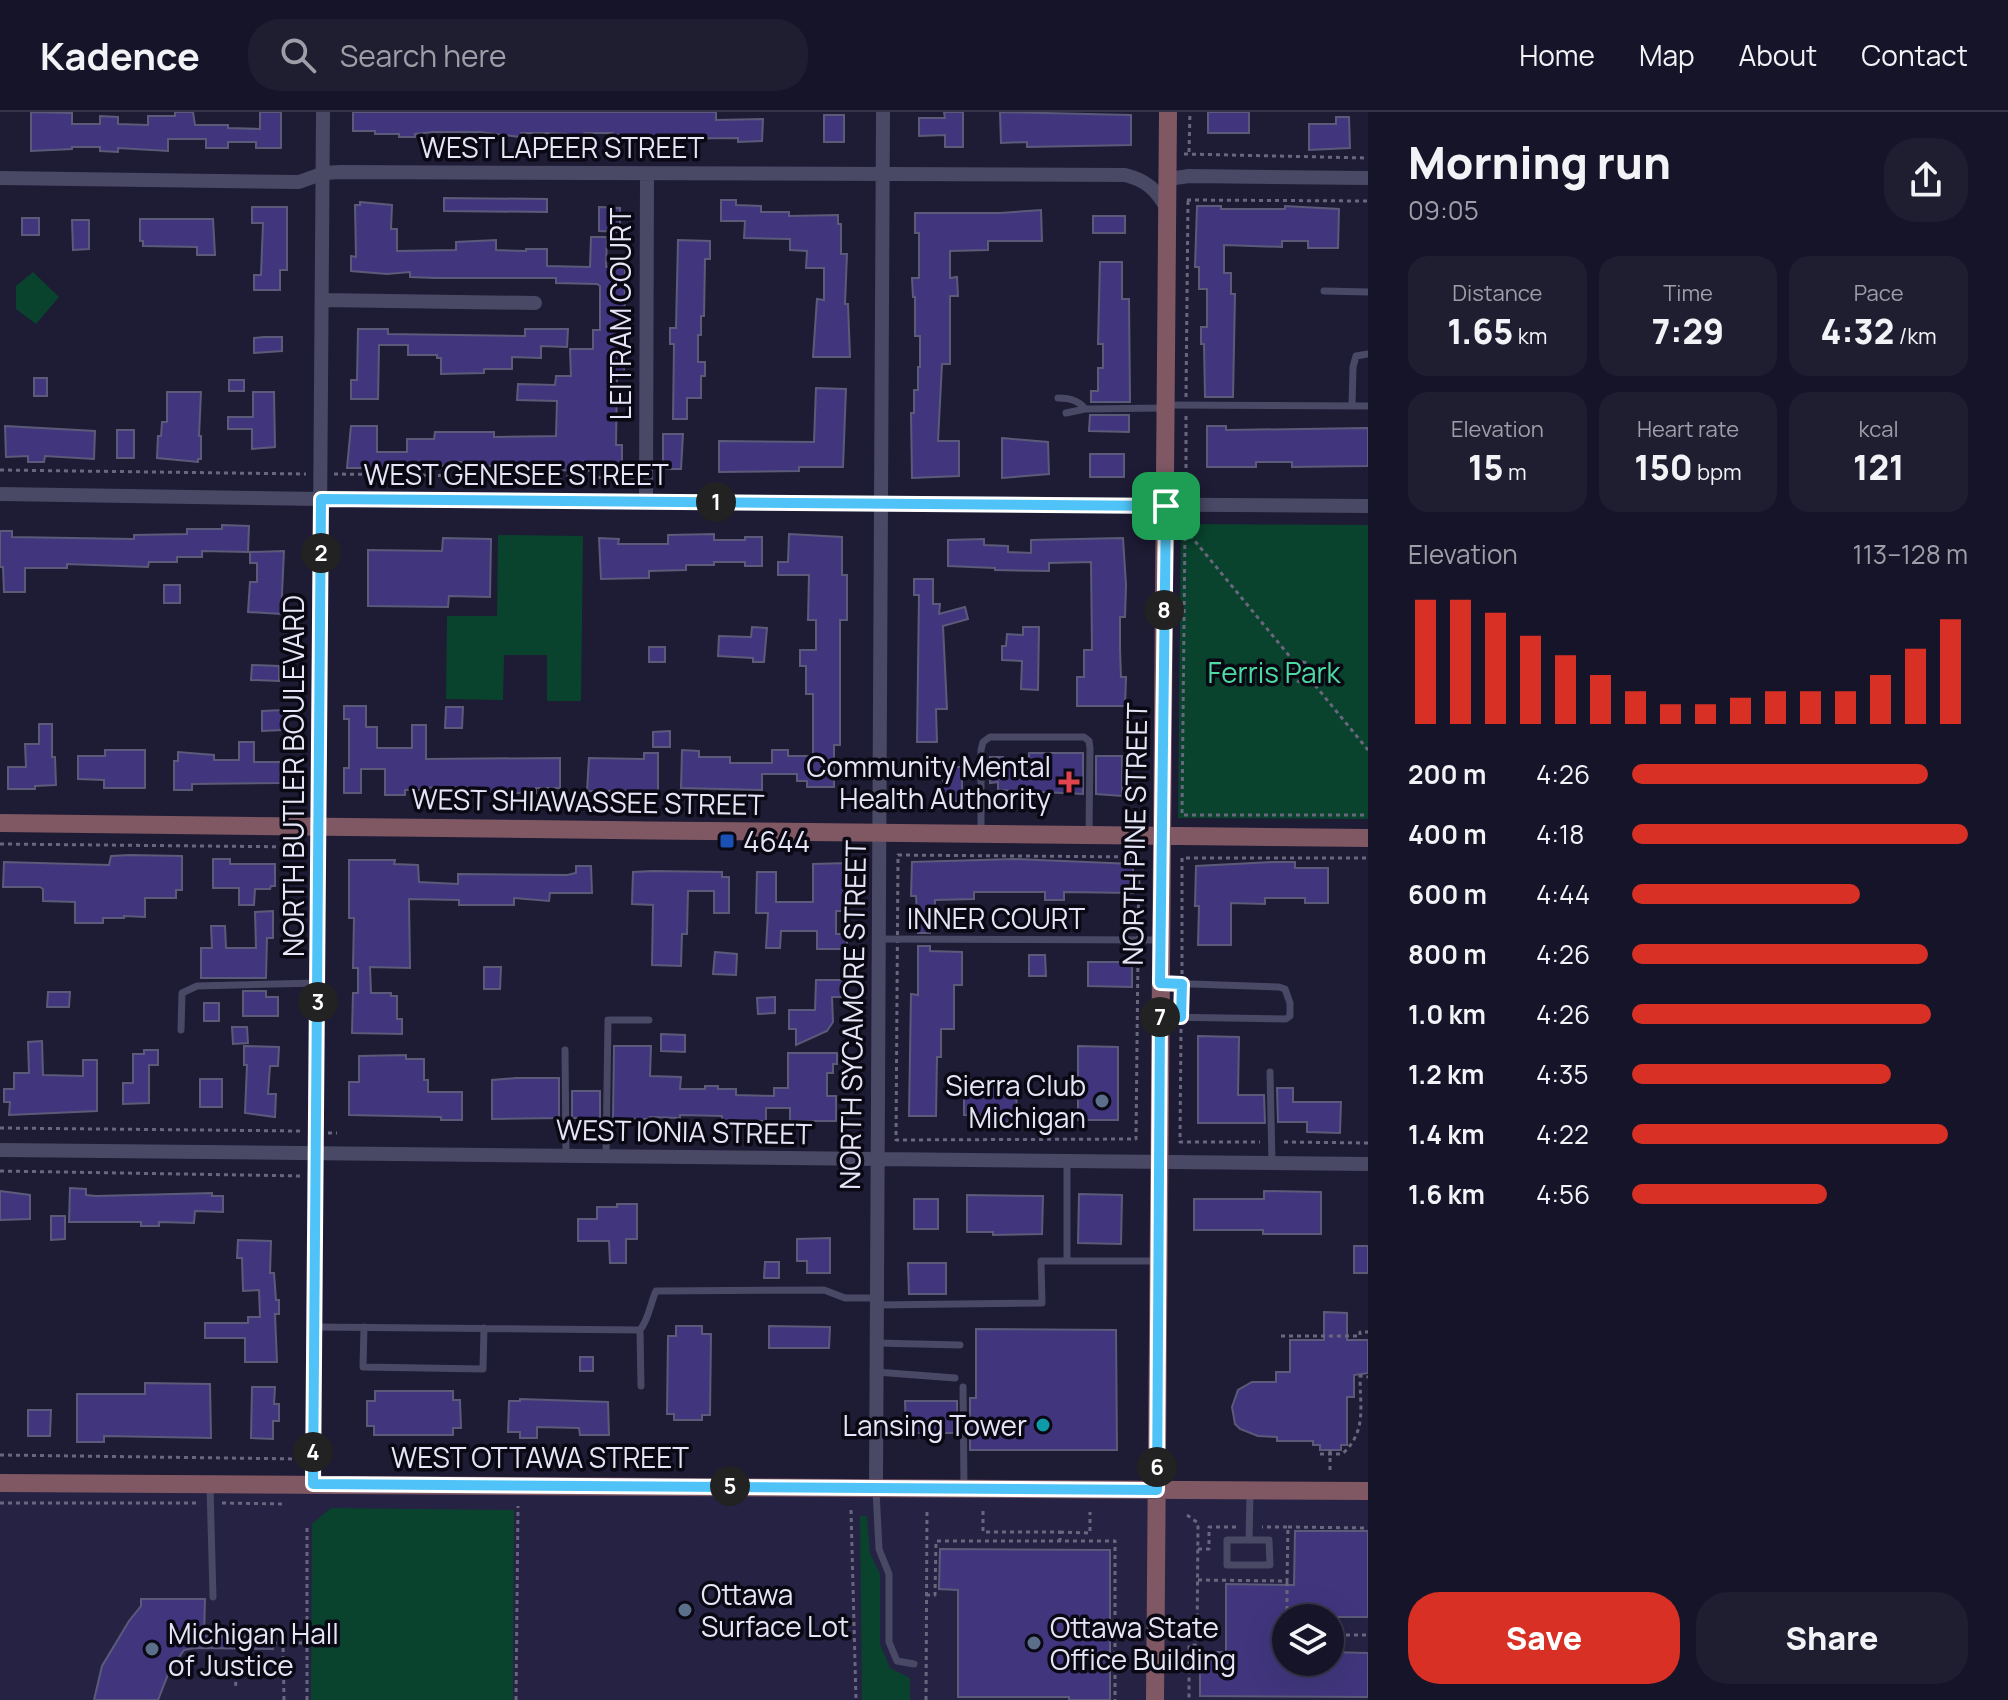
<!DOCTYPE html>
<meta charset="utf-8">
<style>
body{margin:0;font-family:Manrope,sans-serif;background:#1f1d30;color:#f1f3f6;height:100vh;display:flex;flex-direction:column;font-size:30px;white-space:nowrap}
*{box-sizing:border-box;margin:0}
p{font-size:26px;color:#9e9ea8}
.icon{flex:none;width:44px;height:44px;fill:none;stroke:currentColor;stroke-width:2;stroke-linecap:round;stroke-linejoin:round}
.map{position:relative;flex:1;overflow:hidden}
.details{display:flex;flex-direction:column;background:#161428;width:640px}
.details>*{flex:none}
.controls{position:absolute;left:1272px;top:1492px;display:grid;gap:16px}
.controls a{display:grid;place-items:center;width:72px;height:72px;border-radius:50%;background:#161428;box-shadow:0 8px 32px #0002,0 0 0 2px #353345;font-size:40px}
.pin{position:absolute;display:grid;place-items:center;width:68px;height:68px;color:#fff;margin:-34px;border-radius:16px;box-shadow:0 4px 12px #0006}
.km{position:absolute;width:40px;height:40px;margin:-20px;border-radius:50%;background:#222;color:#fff;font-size:22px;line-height:40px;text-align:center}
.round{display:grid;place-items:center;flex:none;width:84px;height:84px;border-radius:32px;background:#1f1d30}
.head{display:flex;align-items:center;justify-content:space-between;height:136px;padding:0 40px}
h1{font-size:44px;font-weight:800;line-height:60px}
.metrics{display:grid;grid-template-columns:repeat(3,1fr);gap:12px;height:136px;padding:8px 40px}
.metrics div{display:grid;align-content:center;border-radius:20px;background:#1f1d30;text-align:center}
.metrics b{font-size:34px;font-weight:800}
.metrics small{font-size:22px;font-weight:400}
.metrics p{font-size:22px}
.chart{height:224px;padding:16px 40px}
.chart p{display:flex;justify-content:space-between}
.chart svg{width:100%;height:144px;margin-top:8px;stroke:#d93025;stroke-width:6}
.cta{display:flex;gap:16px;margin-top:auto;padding:16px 40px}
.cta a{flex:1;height:92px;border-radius:32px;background:#d93025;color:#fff;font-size:32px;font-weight:800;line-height:92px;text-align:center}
.cta a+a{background:#1f1d30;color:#f1f3f6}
ul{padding:0 40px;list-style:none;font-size:26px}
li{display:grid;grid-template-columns:128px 96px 1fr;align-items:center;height:60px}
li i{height:20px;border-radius:10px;background:#d93025}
header{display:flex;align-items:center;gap:48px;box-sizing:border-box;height:112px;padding:0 40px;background:#161428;border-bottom:2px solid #353345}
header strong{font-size:38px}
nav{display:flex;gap:44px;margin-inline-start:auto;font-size:28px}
.search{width:560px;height:72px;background:#1f1d30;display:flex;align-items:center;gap:20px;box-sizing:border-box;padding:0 28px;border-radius:32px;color:#9e9ea8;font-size:30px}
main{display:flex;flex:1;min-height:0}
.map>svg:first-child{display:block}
.built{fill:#252243;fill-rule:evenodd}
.green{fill:#09432e}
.building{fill:#41367e;stroke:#5b5a79;stroke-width:2}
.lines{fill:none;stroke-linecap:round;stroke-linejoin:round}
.path{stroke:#69677e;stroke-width:3;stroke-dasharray:4 4;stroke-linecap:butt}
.lane{stroke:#494865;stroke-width:7}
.street{stroke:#494865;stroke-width:14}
.secondary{stroke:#7f5863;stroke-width:18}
.route-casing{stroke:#fff;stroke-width:16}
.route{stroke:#4fc3f7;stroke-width:10}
.health-dot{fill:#e0444e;stroke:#090813;stroke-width:3}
.transit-dot{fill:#1a4fb4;stroke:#090813;stroke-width:3}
.service-dot{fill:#5c6f8a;stroke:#090813;stroke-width:3}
.culture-dot{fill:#0f9aa8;stroke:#090813;stroke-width:3}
.labels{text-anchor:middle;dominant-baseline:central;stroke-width:7;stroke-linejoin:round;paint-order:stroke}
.street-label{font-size:28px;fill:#e5e5f7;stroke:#090813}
.park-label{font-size:28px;fill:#4ddba4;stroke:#090813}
.poi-label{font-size:28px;fill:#e5e5f7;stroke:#090813;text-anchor:start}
</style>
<header>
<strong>Kadence</strong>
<div class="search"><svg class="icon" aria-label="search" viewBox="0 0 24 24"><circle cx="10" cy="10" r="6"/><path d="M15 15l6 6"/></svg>Search here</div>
<nav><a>Home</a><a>Map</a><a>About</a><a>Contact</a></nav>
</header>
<main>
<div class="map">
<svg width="1368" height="1588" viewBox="0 0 1368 1588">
<rect width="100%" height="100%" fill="#1e1b35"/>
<!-- built -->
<path class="built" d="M0,1371L1368,1379V1588H0ZM1286,1506H1330V1550H1286Z"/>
<!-- green -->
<path class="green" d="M33,160L59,185L36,212L16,197V174Z
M1181,412L1368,413V707L1178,706Z
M498,423L583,424L581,589H547V543H504L503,588L446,587L447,504H497Z
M331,1396L514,1398L513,1588H311L312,1412Z
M860,1404H867L870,1441L880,1462V1532L890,1556L910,1566V1588H862Z"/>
<!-- building -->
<path class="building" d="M31,0L72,1V12H100V4L118,5V12L148,13V4H175V0H193L195,13H228V16L260,17V0H281V36H256V30H228V36H206V27H168V39L118,36V40L100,39V35H72V37L31,39Z
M353,0H716V8L763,7L762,29L738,30V26L636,27V23H613V21H584V27H568V22L549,21H521V25L480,20H433L415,22V25H399V22H375V19H353Z
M944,0H963V35H945V23L919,24V6H945Z
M1000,0L1131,3V33L1027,35V30L1001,31Z
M1208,0H1249V21H1208Z
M824,3H844V30H824Z
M1336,5H1349L1350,36L1309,38V12H1336Z
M444,86L547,87V100L444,99Z
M721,88H736V93L761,94V100H789V104L838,103V112H841V142H847L845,192H848L850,245H813L817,187L824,188V156H806L807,139L790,138V127L744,126L745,109H721Z
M360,90L392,93L391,117H397V139L456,138V130L496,128V138L526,139V137H547V154L590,155L591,125H607L606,155H625L624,263H617L616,333H622V351L597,352V359L548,358V353H519V357L501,356V354H480V350H449V354L392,353V356H347L351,314H377V340H407V327H434L435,320H494V325L556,324L557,289L517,288L518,272L555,273L556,264H571L570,237H593V218H600V174L597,172L556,171V166H435L410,165V160L387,162L351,159V144L356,145L355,93H360Z
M1197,94H1221V97H1285V94L1339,97L1338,136H1308V129H1282V135L1224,133V161H1231V182H1235L1233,285H1205L1204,232H1201V215H1207V177H1199V155H1195Z
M252,95H287V158H280V178H254V163H261L263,111H252Z
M599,95L620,96V120L599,119Z
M1041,98L1042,129H988V138L950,139V166L957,165L958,184H950V252H942L938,329H959V364L912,366L911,301H914V278H918V255H920V224H915V185H913L912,166H919V121H915V101H1000Z
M1093,104H1125V121H1093Z
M22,106H39V123H22Z
M140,107H213L215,143H197V135L143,134V129H140Z
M72,108H89V137L73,138Z
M678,128L710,129V147H705L704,204H701V223H698V250H705V264H701V286H687V307H673L674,232H670V216H676Z
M1100,150H1122V187H1129L1130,290H1091V279H1098V256H1103V232H1098Z
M358,217H388V222L525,224V217H568L567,235L541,234V246L512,245V257H484V261L441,262V246H437V243H408V233H379L378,287H351V268H357Z
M264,225H282V239L254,241V226Z
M34,266H47V284H34Z
M229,268H244V279H229Z
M816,276L846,277L843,355H799V359L719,360V329L814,330Z
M167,280H201L199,324H201V347H198V350L157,346L158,324H161L162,310H167Z
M253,280H274L275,335L252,337V317H228V305H253Z
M1090,303H1129V320L1089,319Z
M5,314L95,319L94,347L45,344L44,350H28V344L6,345Z
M1207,314H1226V318L1368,316V354L1292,355V350H1256V355H1207Z
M117,318H134V346H117Z
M663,322H683L681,357H666V352H663Z
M1002,326L1048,330L1049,362L1002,366Z
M1090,342H1124V365H1090Z
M222,413L249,414L248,440L202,439V445H177V450H149L148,455L67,452V456H25V480H4L3,455H0V419H12V425L134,427V423L187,422V417H222Z
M714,422V428H745V425H762V454H745V450H714V453H686V458L649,459V466L601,467L599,426L619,427L618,432H668V423Z
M789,422L842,425V463H847V508H840V633H834V675H807V669H797V662H762V678L681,676L682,638L699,639V645H730V651H772V638H788V644H813V582H806V554H800V538H816V508H808L809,463H778V450H788Z
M443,426L491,427L490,485L449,484L448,495L368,494V438L442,439Z
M1123,426L1126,473L1125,505H1120V538L1121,565H1126L1125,594H1077V565H1084V538H1092L1091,450L1049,451V459L995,458V456L948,454V428L984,427V433L1008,434V440L1031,441V428Z
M284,439L281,502L248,500L250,470H257V451H250V440Z
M914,467H933V492H940L939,502L965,495L968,507L943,514L947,597H936L937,630H917L919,483H914Z
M164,473H180V491H164Z
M752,515L767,516L764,550H753V546L718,544L719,524L751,525Z
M1023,515H1039L1038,578L1021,577L1022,549L1002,548V534H1006L1007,522L1023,523Z
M649,535H665V550H649Z
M252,553L279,554V569L251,568Z
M344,594H366V615H377V636H412V613H426V647L560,646V676H536V681H483L484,676L437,675L427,676V678H405V683H385V657H361V681H344V656H349V607H344Z
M446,595H463L462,616H445Z
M283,598V618L262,619V599Z
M39,612H52V645H55L56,673L35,674V677H8V655H26L25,632H39Z
M670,619V635H653V620Z
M239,630H254V650H283L282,671L192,672V678H174V649H178V640L214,643V648H239Z
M105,638H145V676H104V668L78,667V644H105Z
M644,641H658V679H587L589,646L644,647Z
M1029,641H1083V682L998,678V670L990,671V645H1003V650H1029Z
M1096,644H1122V684L1096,682Z
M943,655H962V689H943Z
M130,743L182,744V778H176V786H145V805L124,804V806H103V811H75V790L43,789V777L40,775H3L4,750L109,753L111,744Z
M213,747H230V752H275V774H271L270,777H255L254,793H239V776H213Z
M1014,747L1133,752V781L1064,780V788H1045V780H974V787L935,788V805H930V821H918L916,784H911L912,750Z
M349,748H395L394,752L418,753L419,770L458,772V762L567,763L576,761V754H591L592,781H550L549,789L514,786V793H459V788L409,787L410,856L370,855L371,881H391V884H397V907H402V922L352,921L353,881H358V856H353L354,806H349Z
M1274,750H1295V756H1328V791H1305V786H1265V792L1231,791V833H1198L1199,794H1195L1196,754Z
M848,751V799H836V822H847V837H817V819H781L780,836H766L768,801H756L757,760H776V790H813V752Z
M653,759L722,760V765H729V801H714V779H688L687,822H682L681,854L652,853L653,793L632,792L633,760Z
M273,799V826H267L266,866H201V836H212L211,814H225L226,836H256L255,800Z
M918,834H930V839L962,840V873H954V917H941V945H937L936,1004H909L911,882L918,883Z
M715,840L737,842L736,863L713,862Z
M1029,843H1045L1046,864H1029Z
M1088,850H1132V875L1088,874Z
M484,855H501L500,877H484Z
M816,868H843V885H832L833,910L827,919L796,933V917H789V898H815Z
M243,879H266V885H278V904H243Z
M48,880H70L69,895H47Z
M775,885V901L758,902L757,886Z
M204,891H219V909H204Z
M232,915H247L248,931L233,932Z
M661,922L685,923V940L661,939Z
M1198,924L1239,925L1238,983H1264L1265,1011H1198Z
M42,929L43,963L83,964V948H97V999L9,1003L10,990H4V977H14V961H29L28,930Z
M244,934L279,935L278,954H270L268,982H276L275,1005L245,1001L247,953H244Z
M614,934H651L650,964L681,965L680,977H705V974H718V977H736V983L774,984V976H788V941H837V952H833V961H827V984H836V1009H790V996H766V1009H722V1004L680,1003V1006L650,1005V1007H613Z
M1078,934L1118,935V1008H1078Z
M144,938H158V953H149V991L123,992V971H133V942H144Z
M406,943V947H424V968H428V980H462V1008H441V1005L349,1003V970H359V944Z
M516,966H559V1006L492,1007V968Z
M200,967H222V995H200Z
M964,967H1017L1016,1010H999V1004L964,1003Z
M1277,976H1293V990H1341L1340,1021L1307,1020V1010H1278Z
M572,979H600V1006H572Z
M70,1076L86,1077V1083L96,1084L212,1081V1084H223V1100L195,1099L194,1111L159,1110V1114H141V1110H69Z
M0,1079L30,1083V1107L0,1108Z
M1264,1079L1321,1080V1122H1263V1118H1194V1087H1264Z
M1079,1082L1122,1083L1121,1132L1078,1131Z
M967,1083L1043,1084L1042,1122L993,1123V1120H967Z
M914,1087H938V1117H914Z
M617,1092H637V1127H626V1151H610L609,1129H578V1107H597V1095H617Z
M51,1104H65V1127L51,1128Z
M830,1126V1161H807V1149H797V1127Z
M238,1128L271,1129L270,1161H274L276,1188H279V1202H275L277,1250H245V1226H205V1211H248V1205H260L259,1178L243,1179L242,1146H237Z
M1354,1134H1368V1161H1354Z
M765,1150H779V1166H764Z
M908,1151H946V1182H909Z
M1324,1200L1347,1201V1228H1368V1261L1354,1263V1285H1347V1333H1341V1338H1320V1333H1313V1329H1277V1325L1258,1324L1240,1317L1235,1312L1232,1295L1238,1278L1252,1270H1276V1260H1290V1228H1324Z
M676,1214H702V1222H711L710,1303H702V1308H674V1302H667L668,1224H676Z
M769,1214L830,1215L829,1236H769Z
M976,1217L1116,1218L1117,1338H970V1286H976Z
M580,1245H593V1259H580Z
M145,1271L210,1272L211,1326L104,1324V1330H77V1282H145Z
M252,1275H275L274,1292H279V1309H273V1327L251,1326Z
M375,1279H453V1288H460L461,1316H453V1323H374V1314H367V1289H375Z
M520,1287L608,1290L609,1323H580L579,1316L537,1315V1326H520V1320H508L509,1289H520Z
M905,1289H957V1321H906Z
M28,1298H51L50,1324H28Z
M1295,1419H1368V1505H1282V1540H1286V1550H1330V1540L1368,1541V1585L1200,1584V1540H1226V1472L1294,1473Z
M940,1437L1110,1438V1588H1069V1585H958V1478L939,1477Z
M141,1487H205L204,1524L256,1525L255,1517H274L273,1537L195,1536L184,1538L169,1560L158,1588H94L102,1554L129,1509L141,1494Z"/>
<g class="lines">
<!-- path -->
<path class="path" d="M1189,40L1190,0
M1184,42L1368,46
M1187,88L1368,89
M1186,285L1188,88
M0,358L306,362
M334,362L634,366
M1186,372V304
M1185,417L1182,703H1368
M1185,417L1296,552
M1292 560a10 10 0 1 1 20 0a10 10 0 1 1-20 0Z
M1310,567L1368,638
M0,732L304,735
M898,743L1139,745L1136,1027L896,1028Z
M1182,862V746H1368
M1181,917L1180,1030H1260
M0,1016L300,1019
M328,1021H337
M1284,1030L1368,1031
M0,1059L303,1064
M1281,1224H1360V1220H1368
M1330,1338V1358
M1320,1342H1342C1367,1320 1360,1295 1360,1264L1368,1265
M0,1343L301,1347
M0,1391H198
M222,1391L286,1392
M851,1398L856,1588
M983,1399V1420H1060V1429
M1187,1403L1198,1411L1197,1533H1189V1588
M1288,1415L1368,1416
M1060,1420L1090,1421V1400
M1198,1437H1209V1415H1236
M1198,1468L1287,1469L1288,1415H1262
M926,1483H935L936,1429H1115V1588
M1287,1506V1469
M1330,1523H1368
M273,1531H283
M235,1562L236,1576
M284,1588L283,1531H306
M307,1588V1412
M516,1588L518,1394
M926,1588L927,1398"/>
<!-- lane -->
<path class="lane" d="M1324,179L1368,180
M1058,286C1069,286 1079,288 1085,297
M1168,293L1368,294
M1352,294L1353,255L1356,244L1368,242
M1066,301L1085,297L1164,296
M981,720V638L983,630L990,625H1084L1089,629L1090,636L1089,721
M879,827L1160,828
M1162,871L1279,875L1285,877L1290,891V904L1286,907L1163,905
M181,918L182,881L197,874L317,871
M565,938L566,1044
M1270,960L1272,1051
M606,1044L608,908H649
M1067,1049V1149
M876,1193L1042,1191L1041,1149H1158
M314,1215L640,1218C649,1207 650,1192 656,1179L824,1178L845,1186H876
M364,1215L363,1255L483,1257L484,1216
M640,1218L641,1274
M876,1231L960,1233
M876,1260L955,1266
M963,1275L964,1374
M210,1374L213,1485
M876,1378L879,1437L889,1462V1530L897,1549L914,1552
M1249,1428H1269L1270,1453H1227V1428H1249L1250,1381"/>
<!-- street -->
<path class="street" d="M0,66L299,70L324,61L340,60L1125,63C1146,68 1157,78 1167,97
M1168,67L1189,64L1368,66
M322,188L535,191
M0,382L321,387L1368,394
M646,389L647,62
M0,1038L1368,1052
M313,1372L323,0
M876,1375L883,0"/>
<!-- secondary -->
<path class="secondary" d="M0,711C456,713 912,725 1368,726
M0,1371L1368,1379
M1155,1588L1168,0"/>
</g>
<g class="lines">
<defs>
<path id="route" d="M321,387L1166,394L1160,871L1182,872L1181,905H1160L1157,1378L313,1372Z"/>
</defs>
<!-- route casing -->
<use href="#route" class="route-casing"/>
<!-- route -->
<use href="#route" class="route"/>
</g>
<!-- markers -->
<path class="health-dot" d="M1065 658h8v8h8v8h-8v8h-8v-8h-8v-8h8z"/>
<rect class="transit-dot" x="719" y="721" width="16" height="16" rx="4"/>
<g class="service-dot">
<circle cx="1102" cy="989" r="8"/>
<circle cx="685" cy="1498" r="8"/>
<circle cx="1034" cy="1531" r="8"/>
<circle cx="152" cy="1537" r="8"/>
</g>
<circle class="culture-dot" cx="1043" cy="1313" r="8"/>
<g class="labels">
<!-- street labels -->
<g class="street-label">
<text x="562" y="35">WEST LAPEER STREET</text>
<text transform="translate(620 202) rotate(-90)">LEITRAM COURT</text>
<text x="516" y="362">WEST GENESEE STREET</text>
<text transform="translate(293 664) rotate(-90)">NORTH BUTLER BOULEVARD</text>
<text transform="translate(588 689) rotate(1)">WEST SHIAWASSEE STREET</text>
<text transform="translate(1134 722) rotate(-89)">NORTH PINE STREET</text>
<text x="996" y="806">INNER COURT</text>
<text transform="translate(852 903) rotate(-89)">NORTH SYCAMORE STREET</text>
<text transform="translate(684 1019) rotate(1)">WEST IONIA STREET</text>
<text x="540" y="1345">WEST OTTAWA STREET</text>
</g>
<!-- park labels -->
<g class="park-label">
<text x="1274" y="560">Ferris Park</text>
</g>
<!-- poi labels -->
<g class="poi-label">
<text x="1051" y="654" text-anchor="end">Community Mental<tspan x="1051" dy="32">Health Authority</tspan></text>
<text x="743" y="729">4644</text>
<text x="1086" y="973" text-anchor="end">Sierra Club<tspan x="1086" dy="32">Michigan</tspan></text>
<text x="1027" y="1313" text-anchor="end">Lansing Tower</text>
<text x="701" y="1482">Ottawa<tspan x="701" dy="32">Surface Lot</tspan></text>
<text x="1050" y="1515">Ottawa State<tspan x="1050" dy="32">Office Building</tspan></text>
<text x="168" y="1521">Michigan Hall<tspan x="168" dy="32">of Justice</tspan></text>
</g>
</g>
</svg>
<div class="controls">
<a><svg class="icon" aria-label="layers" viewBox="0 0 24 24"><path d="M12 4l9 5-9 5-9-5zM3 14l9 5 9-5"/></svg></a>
</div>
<div class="pin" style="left:1166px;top:394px;background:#1e9e55"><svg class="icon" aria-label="arrive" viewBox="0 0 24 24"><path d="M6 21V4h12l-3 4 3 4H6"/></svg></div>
<b class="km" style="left:716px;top:390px">1</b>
<b class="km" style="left:321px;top:441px">2</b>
<b class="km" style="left:318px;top:890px">3</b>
<b class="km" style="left:313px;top:1340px">4</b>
<b class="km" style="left:730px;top:1374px">5</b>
<b class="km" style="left:1157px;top:1355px">6</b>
<b class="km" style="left:1160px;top:905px">7</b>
<b class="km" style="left:1164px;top:498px">8</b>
</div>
<section class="details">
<div class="head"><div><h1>Morning run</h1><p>09:05</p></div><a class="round"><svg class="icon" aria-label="share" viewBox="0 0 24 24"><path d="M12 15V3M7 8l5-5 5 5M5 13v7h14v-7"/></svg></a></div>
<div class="metrics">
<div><p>Distance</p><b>1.65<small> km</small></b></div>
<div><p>Time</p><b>7:29</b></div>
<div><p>Pace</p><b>4:32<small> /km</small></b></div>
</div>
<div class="metrics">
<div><p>Elevation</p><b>15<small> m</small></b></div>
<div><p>Heart rate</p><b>150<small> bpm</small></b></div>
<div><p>kcal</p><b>121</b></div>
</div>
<div class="chart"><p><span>Elevation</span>113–128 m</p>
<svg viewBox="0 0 160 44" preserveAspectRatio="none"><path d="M5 44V6M15 44V6M25 44V10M35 44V17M45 44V23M55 44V29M65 44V34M75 44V38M85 44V38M95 44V36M105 44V34M115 44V34M125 44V34M135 44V29M145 44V21M155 44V12"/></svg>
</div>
<ul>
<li><b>200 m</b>4:26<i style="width:88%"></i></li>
<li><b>400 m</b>4:18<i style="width:100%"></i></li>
<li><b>600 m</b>4:44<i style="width:68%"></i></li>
<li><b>800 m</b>4:26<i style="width:88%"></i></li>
<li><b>1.0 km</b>4:26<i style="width:89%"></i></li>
<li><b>1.2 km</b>4:35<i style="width:77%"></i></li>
<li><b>1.4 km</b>4:22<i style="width:94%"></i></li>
<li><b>1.6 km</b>4:56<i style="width:58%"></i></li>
</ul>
<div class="cta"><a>Save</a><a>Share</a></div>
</section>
</main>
